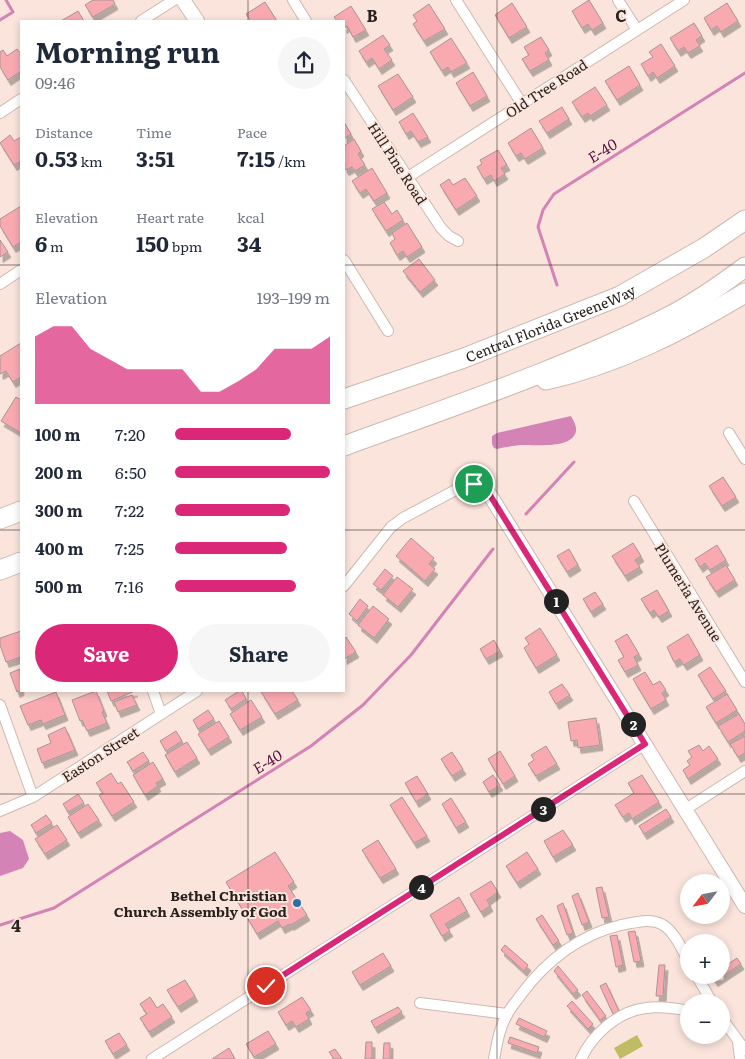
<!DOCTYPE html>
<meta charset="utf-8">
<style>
body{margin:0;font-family:Literata,serif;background:#f6f6f7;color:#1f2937;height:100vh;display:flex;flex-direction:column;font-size:19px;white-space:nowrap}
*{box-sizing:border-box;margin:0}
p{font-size:16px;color:#747a83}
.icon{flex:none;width:28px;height:28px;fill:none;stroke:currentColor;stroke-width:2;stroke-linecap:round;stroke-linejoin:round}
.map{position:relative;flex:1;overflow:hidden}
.sheet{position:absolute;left:20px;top:20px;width:325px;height:672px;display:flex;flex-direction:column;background:#fff;border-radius:0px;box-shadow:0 2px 8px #0003}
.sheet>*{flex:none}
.needle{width:32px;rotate:238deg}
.buttons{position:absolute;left:680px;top:874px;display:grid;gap:10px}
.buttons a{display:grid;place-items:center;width:50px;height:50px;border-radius:50%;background:#fff;box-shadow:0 2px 8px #0003;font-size:25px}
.pin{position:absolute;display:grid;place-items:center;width:42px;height:42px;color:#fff;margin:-21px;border:2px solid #fff;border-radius:50%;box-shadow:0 1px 5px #0007}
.km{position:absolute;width:25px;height:25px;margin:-12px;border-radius:50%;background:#222;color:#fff;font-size:14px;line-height:25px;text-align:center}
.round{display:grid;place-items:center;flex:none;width:52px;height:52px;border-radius:26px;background:#f6f6f7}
.headline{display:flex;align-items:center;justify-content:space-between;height:85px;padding:0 15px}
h1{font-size:28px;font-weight:700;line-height:38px}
.metrics{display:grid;grid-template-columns:repeat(3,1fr);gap:8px;height:85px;padding:5px 15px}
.metrics div{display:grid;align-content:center}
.metrics b{font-size:21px;font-weight:700}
.metrics small{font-size:14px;font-weight:400}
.metrics p{font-size:14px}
.chart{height:140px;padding:10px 15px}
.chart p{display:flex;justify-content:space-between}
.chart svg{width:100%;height:90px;margin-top:5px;fill:#db2777;opacity:.7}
.cta{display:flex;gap:10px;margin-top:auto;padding:10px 15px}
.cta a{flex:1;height:58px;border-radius:30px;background:#db2777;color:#fff;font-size:20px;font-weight:700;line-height:58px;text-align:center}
.cta a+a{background:#f6f6f7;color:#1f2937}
ul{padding:0 15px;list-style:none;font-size:16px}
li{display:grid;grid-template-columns:80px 60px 1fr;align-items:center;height:38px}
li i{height:12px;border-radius:6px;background:#db2777}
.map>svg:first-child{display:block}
.green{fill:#bfbc63}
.water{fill:#d383b6}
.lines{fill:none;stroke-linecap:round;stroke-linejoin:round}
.stream{stroke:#d383b6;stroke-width:3}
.building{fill:#f9aab1;stroke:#aa9495;filter:url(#shadow)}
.street-casing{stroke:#cdb9b0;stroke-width:12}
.secondary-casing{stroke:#cdb9b0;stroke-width:16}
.highway-casing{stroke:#cdb9b0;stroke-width:21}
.street{stroke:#fff;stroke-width:10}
.secondary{stroke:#fff;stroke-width:14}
.highway{stroke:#fff;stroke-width:19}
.route-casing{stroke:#fff;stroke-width:10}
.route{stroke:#db2777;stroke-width:6}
.grid{fill:none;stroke:#28211d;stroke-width:1;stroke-opacity:0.55}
.poi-dot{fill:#2f6ea5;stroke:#fae4db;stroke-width:2}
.labels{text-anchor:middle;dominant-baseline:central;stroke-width:4;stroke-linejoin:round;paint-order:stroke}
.street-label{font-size:14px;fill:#28211d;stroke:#fae4db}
.poi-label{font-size:14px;font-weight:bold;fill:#28211d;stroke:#fae4db;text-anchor:end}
.water-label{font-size:15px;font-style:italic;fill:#540b40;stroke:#fae4db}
.grid-label{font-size:16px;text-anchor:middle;font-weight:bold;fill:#28211d;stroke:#fae4db;stroke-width:4;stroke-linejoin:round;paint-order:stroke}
</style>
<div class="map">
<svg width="745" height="1059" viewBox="0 0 745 1059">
<defs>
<filter id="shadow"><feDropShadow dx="3" dy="5.5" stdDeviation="0" flood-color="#0004"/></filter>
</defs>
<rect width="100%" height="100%" fill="#fae4db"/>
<!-- green -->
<path class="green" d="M637,1035L643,1046L620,1059L614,1048Z"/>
<!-- water -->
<path class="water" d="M571,416C573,420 577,426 576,431C572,450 534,444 521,445C513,446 505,447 497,449L494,448L492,444V436L497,433Z
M10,831L23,840L29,859L23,868L0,876V833Z"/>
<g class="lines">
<!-- stream -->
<path class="stream" d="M0,20L13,12L6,0
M557,285L538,227L543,210L554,194L745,73
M526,514L574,462
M0,925L54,908L311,746L363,705L411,655L493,549"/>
</g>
<!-- building -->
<path class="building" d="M93,0H113L115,4L93,17L85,5Z
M589,0L603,23L592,30L588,24L582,28L572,11Z
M265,2L277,21H251L246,14Z
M512,3L527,27L509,38L495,15Z
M727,3L738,21L721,32L717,26L711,30L704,18Z
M429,4L445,29L424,41L413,24L417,21L413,15Z
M351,6L366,30L353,37L347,26L344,28V21H337L334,17Z
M78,11L84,21H61Z
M694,23L702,36L696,40L700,46L688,53L684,47L678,51L670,38Z
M383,35L390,45L384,49L392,60L379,69L372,58L366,62L359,51Z
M541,37L549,50L545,53L549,60L530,71L522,59L529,55L524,47Z
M451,38L467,63L451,72L448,67L442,71L430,52Z
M661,44L675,66L657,78L653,72L648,76L641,64L653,57L649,52Z
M17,49L21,54V65L20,66L21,71L8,80L0,67V52L3,50L7,56Z
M629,66L640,85L617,100L605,81Z
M473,72L487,96L470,106L456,83Z
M398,74L413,97L393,110L378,86Z
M595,87L607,105L590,116L588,113L582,117L572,102Z
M562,107L569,119L547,133L539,121Z
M413,113L428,137L418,142L411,131L406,134L399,122Z
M344,122L351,134L344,139Z
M531,128L543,148L525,159L521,153L516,156L508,143Z
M10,135L14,141L21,137V161L14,165L0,143Z
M354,139L361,151L358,154L365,165L355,171L352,167L346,170L344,167V146Z
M498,150L507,165L501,168L505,174L494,181L491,175L484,179L477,167L482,164L480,160Z
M372,168L387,193L374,201L366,189L360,193L352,181Z
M465,178L477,196L456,210L440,185L449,179L453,185Z
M384,202L392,214L397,210L403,220L386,231L372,209Z
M21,206V242L13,247L0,226V219Z
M407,223L422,247L407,257L403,251L397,255L390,243L395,239L392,233Z
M0,240L8,252L0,257Z
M419,259L435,280L420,292L403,271Z
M21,343V377L13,382L6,371L0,374V356Z
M16,397L21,400V433L1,421Z
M723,477L736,497L722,506L709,486Z
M411,538L434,558L429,564L435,569L425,581L396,556Z
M633,543L641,556L635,560L640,567L625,576L612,556Z
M717,545L726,560L710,570L705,563L700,567L695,559Z
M569,549L578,565L567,572L557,556Z
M726,565L735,580L716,592L706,577Z
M385,569L393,576L381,590L373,584Z
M397,577L413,589L398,607L383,595Z
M657,590L669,611L659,617L654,610L650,613L641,599Z
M595,592L603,604L591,612L583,599Z
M360,599L368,606L357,621L349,614Z
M373,606L389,619L374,638L358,625Z
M540,628L557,655L536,668L524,648L529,644L525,638Z
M21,631V657L6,662L0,645V638Z
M627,634L639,654L634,657L638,665L625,672L618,660L624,657L615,641Z
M688,634L700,655L684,665L680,659L674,662L667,647Z
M346,637L356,652L344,659V639Z
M494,640L500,651L486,659L480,649Z
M710,667L726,691L713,699L698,675Z
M20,669L21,690L17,692L10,673Z
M645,672L653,685L660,681L666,690L662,693L666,700L651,709L633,679Z
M562,684L570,695L556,704L549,692Z
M96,691L104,711L102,712L107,723L87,731L82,720L80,721L72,700Z
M107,691H135L111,701Z
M239,691H242L246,699L231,709L225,700Z
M263,691H292L298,700L275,714L261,692Z
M56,692L65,715L43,724L41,720L28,725L20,706Z
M727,694L737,710L716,723L706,707Z
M132,695L137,705L118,712L114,702Z
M251,700L262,717L240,730L230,714Z
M208,710L214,719L198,729L193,720Z
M739,714L745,724V731L728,742L718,726Z
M596,718L600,745L578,748L577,740L571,741L568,722Z
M219,721L229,737L208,750L198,734Z
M65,727L75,750L42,763L37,749L51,743L48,735Z
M176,731L182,741L166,751L160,741Z
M745,736V753L738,757L730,744Z
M187,742L197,758L175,772L165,755Z
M699,745L703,751L709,746L718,759L688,779L683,770L690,765L687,761L692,757L688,751Z
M546,746L557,764L536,776L528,764L534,760L531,755Z
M500,751L515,776L503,784L488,759Z
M143,752L149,761L133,771L127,762Z
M452,752L463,769L452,776L441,759Z
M153,762L163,779L156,783L158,786L145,795L133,775Z
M111,773L118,784L121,782L134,802L112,816L99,795L103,793L96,783Z
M493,775L500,785L489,792L483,782Z
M642,775L659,802L632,819L629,813L623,817L615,805L634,793L628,783Z
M417,776L428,794L416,802L405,783Z
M78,794L84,803L68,812L63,804Z
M402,797L427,836L414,843L390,805Z
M451,798L466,822L456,828L442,804Z
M88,804L99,820L78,833L68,817Z
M666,809L671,817L644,834L639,826Z
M46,815L52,823L36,833L31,825Z
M57,825L67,840L45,854L35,839Z
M563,830L573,845L553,857L544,841Z
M378,840L396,869L380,878L362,850Z
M275,852L294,882L288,886L307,915L291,925L290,924L282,928L278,921L257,934L226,882Z
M527,852L538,869L517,883L506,866Z
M491,881L498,892L487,900L490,906L481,912L470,894Z
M602,887L609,917L602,918L596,888Z
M578,893L589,922L582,925L572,896Z
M459,897L467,911L445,924L450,931L442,936L430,915Z
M563,903L573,933L567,935L557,906Z
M542,915L559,941L553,945L536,919Z
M635,931L641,961L634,962L628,932Z
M617,935L623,965L616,967L610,936Z
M505,945L528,965L524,971L501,950Z
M383,953L391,966L360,985L352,972Z
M737,958L741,964L715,981L711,975H721V969Z
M659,965H665L663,996H656Z
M558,966L578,990L573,994L554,971Z
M185,980L195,996L178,1007L167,990Z
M606,983L619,1011L613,1014L600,986Z
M587,991L606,1016L600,1020L582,995Z
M150,997L157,1008L163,1004L172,1017L149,1032L140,1018L147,1014L140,1004Z
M302,997L311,1010L306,1013L309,1019L296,1027L292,1021L286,1025L278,1012Z
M572,1001L593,1024L588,1029L567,1006Z
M398,1007L402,1012L375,1028L371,1021Z
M519,1018L547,1031L544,1037L516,1024Z
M268,1031L276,1044L254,1057L246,1044Z
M119,1033L127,1045L113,1054L105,1041Z
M510,1037L539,1047L537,1053L508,1043Z
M366,1042H372V1059H365Z
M384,1043H390V1059H383Z
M229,1048L235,1059H212Z
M335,1049L342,1059H334L329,1052Z"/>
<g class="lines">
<defs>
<path id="street" d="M293,0L306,21
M456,0L522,104
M618,0L637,30
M141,21L174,0
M344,80L441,228L449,236L458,241
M0,113L21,99
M408,177L684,0
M344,260L388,331
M0,284L21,270
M729,433L745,459
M634,501L745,682
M344,586L391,527L403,518L465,485C476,484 480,485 488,492
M153,691L161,714
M0,705L33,797
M686,809L745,771
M0,811L33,797L197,691
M696,975L712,1002
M420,1003L507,1014
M721,1017L745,1050
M738,1042L740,1059
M152,1059L645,744
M494,1059C497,1044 499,1028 507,1015C510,1008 516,1002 520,996C545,962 579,935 621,925C634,923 650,917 663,925C675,932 682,950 689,962
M581,1059C592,1035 618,1011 646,1008C661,1006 675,1008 689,1011"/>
<path id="secondary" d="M183,0L197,21
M488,492L745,906"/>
<g id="highway">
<path d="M546,380C617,364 682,331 745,293"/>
<path id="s1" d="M344,399L464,358L620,296L704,248L745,220"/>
<path d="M344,446C453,406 564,369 668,317C695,303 721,285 745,267"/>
<path d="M0,519L21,511"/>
<path d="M0,570L21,562"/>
</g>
</defs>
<!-- street casing -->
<use href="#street" class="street-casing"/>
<!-- secondary casing -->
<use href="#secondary" class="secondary-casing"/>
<!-- highway casing -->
<use href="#highway" class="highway-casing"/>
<!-- street -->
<use href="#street" class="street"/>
<!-- secondary -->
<use href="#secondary" class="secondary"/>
<!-- highway -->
<use href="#highway" class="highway"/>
</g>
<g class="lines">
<defs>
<path id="route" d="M266,986L645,744L488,492L480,486L474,484"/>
</defs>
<!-- route casing -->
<use href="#route" class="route-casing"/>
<!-- route -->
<use href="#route" class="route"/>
</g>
<!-- grid -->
<path class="grid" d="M248,0V21M497,0V1059M0,265H21M344,265H745M0,530H21M344,530H745M248,691V1059M0,794H745"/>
<!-- markers -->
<circle class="poi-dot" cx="297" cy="903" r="5"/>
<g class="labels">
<!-- street labels -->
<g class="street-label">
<text transform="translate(546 88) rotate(-33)">Old Tree Road</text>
<text transform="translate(398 163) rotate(57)">Hill Pine Road</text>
<text stroke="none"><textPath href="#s1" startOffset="220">Central Florida GreeneWay</textPath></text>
<text transform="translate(689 592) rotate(58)">Plumeria Avenue</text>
<text transform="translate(100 754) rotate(-33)">Easton Street</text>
</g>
<!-- poi labels -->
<g class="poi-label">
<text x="287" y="895">Bethel Christian<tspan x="287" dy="16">Church Assembly of God</tspan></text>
</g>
<!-- water labels -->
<g class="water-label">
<text transform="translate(602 150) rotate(-32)">E-40</text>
<text transform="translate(267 761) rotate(-32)">E-40</text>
</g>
</g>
<g class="grid-label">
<text x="372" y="22">B</text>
<text x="621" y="22">C</text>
<text x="16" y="932">4</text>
</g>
</svg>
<div class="buttons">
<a><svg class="needle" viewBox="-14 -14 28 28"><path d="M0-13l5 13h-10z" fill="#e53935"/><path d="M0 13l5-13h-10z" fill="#747a83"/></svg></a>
<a>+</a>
<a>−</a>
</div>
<div class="pin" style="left:474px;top:484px;background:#1e9e55"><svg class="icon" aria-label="arrive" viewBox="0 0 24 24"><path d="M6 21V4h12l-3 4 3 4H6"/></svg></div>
<div class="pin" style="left:266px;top:986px;background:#d93025"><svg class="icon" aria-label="check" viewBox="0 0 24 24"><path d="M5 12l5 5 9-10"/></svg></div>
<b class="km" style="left:556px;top:601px">1</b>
<b class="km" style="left:633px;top:724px">2</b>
<b class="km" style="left:543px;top:809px">3</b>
<b class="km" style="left:421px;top:887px">4</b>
<section class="sheet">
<div class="headline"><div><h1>Morning run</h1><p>09:46</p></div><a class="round"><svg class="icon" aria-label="share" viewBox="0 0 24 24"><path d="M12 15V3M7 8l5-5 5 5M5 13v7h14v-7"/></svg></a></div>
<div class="metrics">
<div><p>Distance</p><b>0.53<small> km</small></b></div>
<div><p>Time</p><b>3:51</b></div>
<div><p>Pace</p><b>7:15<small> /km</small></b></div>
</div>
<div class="metrics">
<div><p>Elevation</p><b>6<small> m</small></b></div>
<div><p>Heart rate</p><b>150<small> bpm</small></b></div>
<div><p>kcal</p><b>34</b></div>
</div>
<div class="chart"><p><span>Elevation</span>193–199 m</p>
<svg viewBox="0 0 160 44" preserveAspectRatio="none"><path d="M0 44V11L10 6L20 6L30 17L40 22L50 27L60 27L70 27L80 27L90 38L100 38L110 33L120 27L130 17L140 17L150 17L160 11V44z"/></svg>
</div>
<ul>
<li><b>100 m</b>7:20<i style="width:75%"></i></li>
<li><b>200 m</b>6:50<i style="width:100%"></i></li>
<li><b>300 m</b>7:22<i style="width:74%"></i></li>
<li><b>400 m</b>7:25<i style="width:72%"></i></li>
<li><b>500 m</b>7:16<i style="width:78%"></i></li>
</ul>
<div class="cta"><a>Save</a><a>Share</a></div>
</section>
</div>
